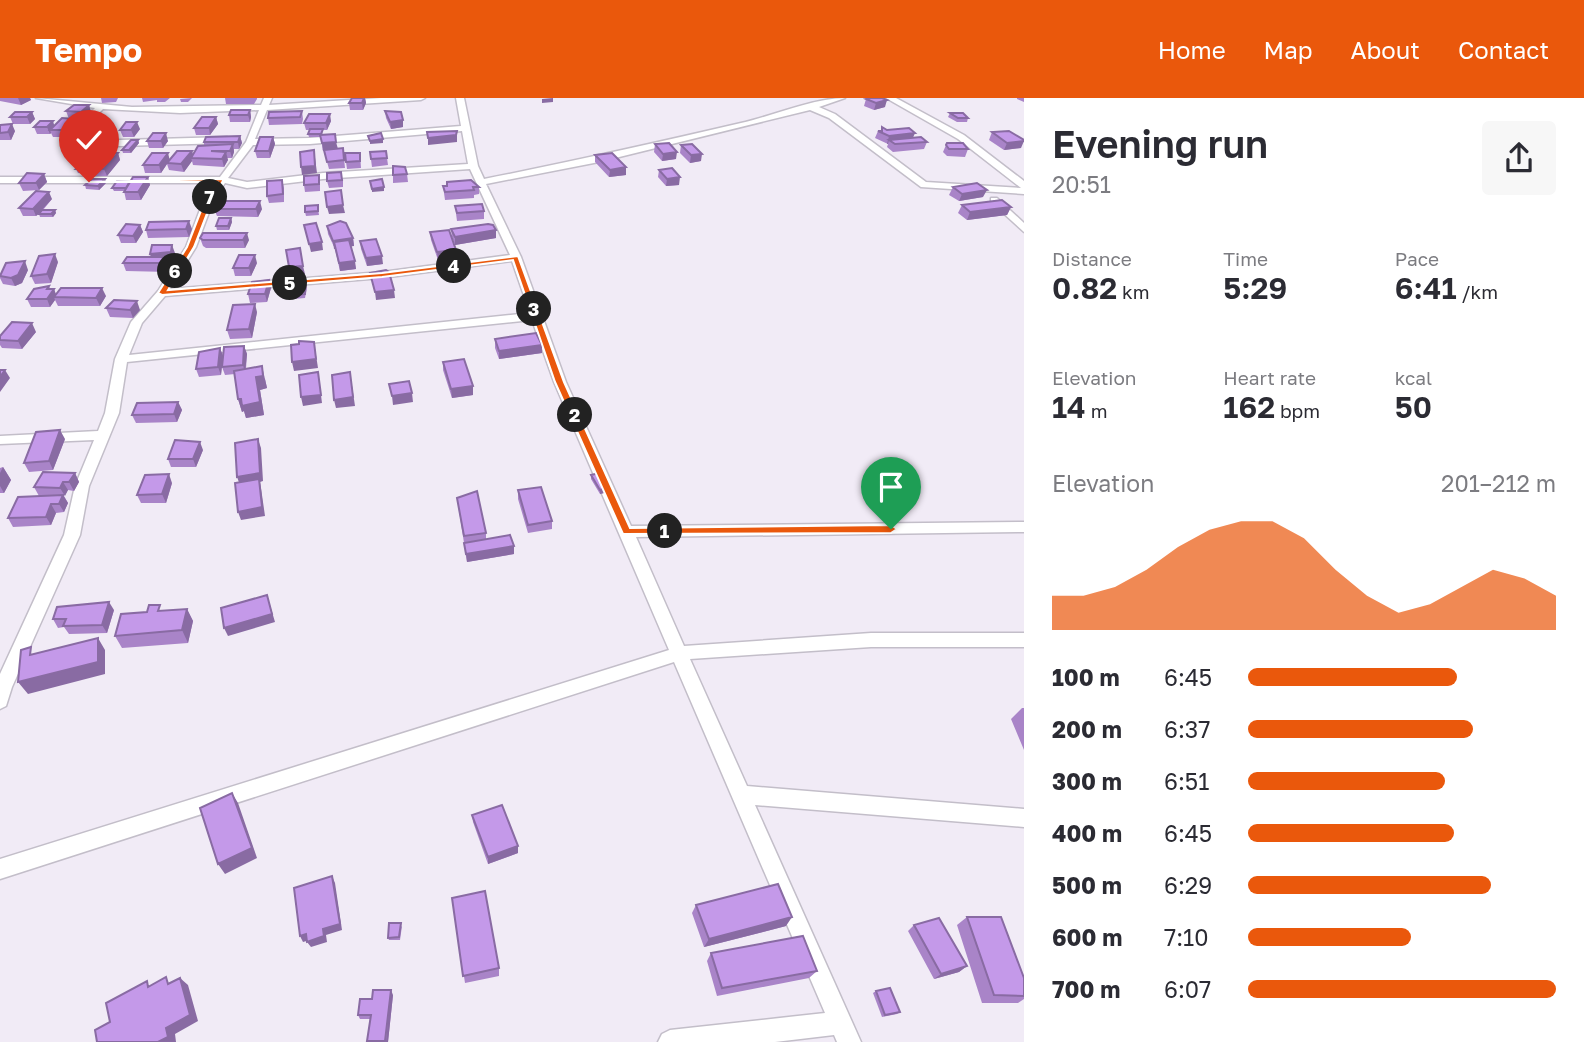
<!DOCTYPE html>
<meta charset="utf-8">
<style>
body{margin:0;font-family:"Golos Text",sans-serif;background:#f7f7f7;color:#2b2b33;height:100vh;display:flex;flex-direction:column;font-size:26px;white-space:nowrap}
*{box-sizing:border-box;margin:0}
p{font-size:23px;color:#7c7c81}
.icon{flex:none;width:38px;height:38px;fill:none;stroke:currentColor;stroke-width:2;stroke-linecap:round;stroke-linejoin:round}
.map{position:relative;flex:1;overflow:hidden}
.drawer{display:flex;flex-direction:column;background:#fff;width:560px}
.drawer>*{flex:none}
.pin{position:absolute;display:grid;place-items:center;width:60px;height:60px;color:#fff;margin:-72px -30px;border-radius:50% 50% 50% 0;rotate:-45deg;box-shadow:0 0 7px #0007}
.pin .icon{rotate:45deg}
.km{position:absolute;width:35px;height:35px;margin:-18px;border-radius:50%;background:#222;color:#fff;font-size:19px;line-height:35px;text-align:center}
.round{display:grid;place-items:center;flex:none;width:74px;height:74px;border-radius:7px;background:#f7f7f7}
.summary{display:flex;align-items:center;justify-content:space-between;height:119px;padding:0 28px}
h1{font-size:38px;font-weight:600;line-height:52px}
.metrics{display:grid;grid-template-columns:repeat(3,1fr);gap:10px;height:119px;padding:7px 28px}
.metrics div{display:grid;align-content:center}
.metrics b{font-size:30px;font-weight:600}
.metrics small{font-size:19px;font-weight:400}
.metrics p{font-size:19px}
.chart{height:196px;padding:14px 28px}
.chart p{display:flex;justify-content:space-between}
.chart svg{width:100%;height:126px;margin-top:7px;fill:#ea580c;opacity:.7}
ul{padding:0 28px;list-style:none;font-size:23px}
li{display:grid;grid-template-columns:112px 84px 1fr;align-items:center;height:52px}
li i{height:18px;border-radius:9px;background:#ea580c}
header{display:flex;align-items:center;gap:42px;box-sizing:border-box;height:98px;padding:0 35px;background:#ea580c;color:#fff}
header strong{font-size:33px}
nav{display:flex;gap:38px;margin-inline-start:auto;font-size:24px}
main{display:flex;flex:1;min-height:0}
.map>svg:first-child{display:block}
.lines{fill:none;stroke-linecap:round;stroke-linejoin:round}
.minor-casing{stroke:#c3bec9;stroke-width:3}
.minor{fill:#fff;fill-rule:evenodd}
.wall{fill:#a984c8;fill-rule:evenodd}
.shaded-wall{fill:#896ba3}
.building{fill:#c499e9;stroke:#896ba3;stroke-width:2}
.route{fill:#ea580c;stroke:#fff;stroke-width:2}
</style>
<header>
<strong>Tempo</strong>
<nav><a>Home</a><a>Map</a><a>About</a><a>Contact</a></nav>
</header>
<main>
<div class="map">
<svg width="1024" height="944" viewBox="0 0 1024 944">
<rect width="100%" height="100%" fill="#f1ebf6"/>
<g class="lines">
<defs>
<path id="minor" d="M36,0L132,9L261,7L264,0H272L269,7L381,0H425L421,2L267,12L255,41L310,40L461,28L456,0H464L478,68L484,81C570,64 655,45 741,25C773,18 813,0 845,0L819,9L835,16L926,84L1021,90L958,41L886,0H896L964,37L1024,83V96L921,89L829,20L810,12L599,64L486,86L521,159L566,284L631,428L1024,424V434L636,439L684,548L871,535H1024V549H871L690,561L747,688L1024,711V729L755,707L861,944H837L834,937L775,944H658L662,936L670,932L825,915L674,564L0,781V761L669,552L554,284L532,222L127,264L119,315L89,388L80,437L12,589L6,608L0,611V576L64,437L75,388L94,342L0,346V338L98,333L105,315L115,261L131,224L158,193L186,149L204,101L216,85H0V79H220L246,44L259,12L180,15L103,11L74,40L85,43L227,39L231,42L227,45L85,49L64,41L95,10ZM462,33L468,66L323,75L247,84L228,80L253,47L310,46ZM470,71L510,157L382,174L170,191L196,149L214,101L225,85L247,90L323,81ZM512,163L530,215L129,257L142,225L165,198L382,180Z
M991,100H997L1024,125V134L991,104Z"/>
</defs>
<!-- minor casing -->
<use href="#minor" class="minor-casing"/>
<!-- minor -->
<use href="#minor" class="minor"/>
</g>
<!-- wall -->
<path class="wall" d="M0,0H30L31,2L21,7L0,3Z
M101,0H118L116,4L102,5Z
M142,0H170L165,4H157V2L143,4Z
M192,0L188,4H181L180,1Z
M225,0H257V1L254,6H226Z
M352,0H365L366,5L363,12H350L349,5Z
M1017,0H1024V4L1017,1Z
M866,1L885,9L874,12L864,8Z
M89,7L91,14L85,19H99L102,26L91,40H75L73,33L67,39H53L51,35L50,36H37L34,29L55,28L69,21L66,13ZM76,21H83L78,27Z
M250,12L251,19L250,24H230L229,17Z
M302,13L303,21L302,26L269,27L268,20Z
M385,13L403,22V29L391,31L386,20Z
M32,14L35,21L30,26H13L10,19Z
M950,15L968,20L967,24H957L948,19Z
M216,19L218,26L210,37H196L194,30Z
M331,23L327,32H323L322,37L337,51L343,50L345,70L329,71L324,53H323L321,39H309L308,36L310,32H306L304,25Z
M0,27L15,33L11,42H0Z
M882,29L887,32L927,44L924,51L893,54L887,49L888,46L875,40L878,33H881Z
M140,31L134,39H123L120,32Z
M992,34L1021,50L1004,52L989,42Z
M240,38L242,45L239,51H234V54L232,60H227L228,62L224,69L193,67L192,63L184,74L169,72L167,66L161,75H145L143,67L170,61L192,53L193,57L204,47V44Z
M273,39L275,46L270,60H257L255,53Z
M100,41L103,48L99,60L83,61L80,53Z
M138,42L139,45L131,55H123L122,52Z
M147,43H168L163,50H149Z
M655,46L676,61L662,63L654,54Z
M681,47L701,63L690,65L680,55Z
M946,47L968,51L965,59L947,58L943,54Z
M386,53L388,67L372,69L370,54Z
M118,55L120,62L107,78H94L92,74L89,76L78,75L76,71L95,66Z
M360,55L361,70L347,71L346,64Z
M595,57L626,77L609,79L595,64Z
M659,72L679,87L666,88L658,79Z
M44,76L47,84L39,92L23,93L19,85Z
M407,76L408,84L393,85V77Z
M148,79L150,87L141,102H126L124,93H114L112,90L130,83Z
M105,81L106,85L99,92L86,91L85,87Z
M343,81V89L329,90L327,83Z
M282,82L284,90V104L269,105L267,98Z
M447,84L479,89V96L474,97V100L445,102L443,88H447Z
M320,85V93L305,94L304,87Z
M953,89L983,99L959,103L949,97Z
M52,101L43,112H55L56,115L53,119H40L39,116L36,118H23L19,110Z
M962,107L1011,109L1007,117L967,122L958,115Z
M455,108L484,113V121L457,123Z
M214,111H262L258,119L217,118Z
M318,111L319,117L306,118L305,114Z
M231,120L232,124L229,132H217L216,128Z
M140,127L143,134L136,145H121L118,137Z
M327,128L353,140L354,148H351L356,171L340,173L335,151L328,136Z
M192,131L189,139L148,140L146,132Z
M451,131L496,140L455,147L452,139Z
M430,134L457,160L438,162L431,142Z
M200,140L249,142L245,150H206L203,148Z
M360,143L383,166L367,168L361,151Z
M175,155L174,162H171L173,167L169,174L126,173L123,165L151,159L150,156Z
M58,164L51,185L35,186L31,178Z
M257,165L251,178H235L233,170Z
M28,172L22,185L15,188L3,186L0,180V176Z
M307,189L305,200L293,201L292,197Z
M271,190L267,204L250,205L248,196Z
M50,191H54L56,197L106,198L100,208H58L55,202L50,209H31L27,201Z
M106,210L140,212L133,220L110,219Z
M257,214L252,240L230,241L227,232Z
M36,234L22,251L2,250L0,247V238Z
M495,241L542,255L499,261L495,250Z
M244,248L247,256L246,271L265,281L267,290L260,292L264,317L246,320L244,313L242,314L238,301L235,276L225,277L222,269Z
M220,250L223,258L221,277L199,279L196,271Z
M443,264L473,297L452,300L443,272Z
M178,304L182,312L177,324L136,325L132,317Z
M65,341L53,372L29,374L24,365Z
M203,352L196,369H171L168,361Z
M3,369L11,382L4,395H0V370Z
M75,375L79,384L74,393L68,392L64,398L68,405L64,414L56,415L51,427L13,429L8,420L39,398L34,389Z
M591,377L608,394L600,396L591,381Z
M172,385L166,405H141L137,397Z
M518,393L552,423V431L528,435L518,401Z
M457,400L486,435V441L514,448V456L467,464Z
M187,511L193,523L188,545L122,550L115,538L163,513Z
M114,512L107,535L69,536L64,529L58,530L53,521Z
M1022,610H1024V652L1011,621Z
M472,717L518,755L488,766L473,724Z
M452,800L499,870V878L465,885Z
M696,807L786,828L704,849L692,815Z
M967,819L1024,880V901L1018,905H982L957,827Z
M914,827L967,868L959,874L934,881L908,833Z
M402,828L400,842H389L388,840Z
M711,855L817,873L809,880L717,898L707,863Z
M876,893L900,914L897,916L882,919L873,895Z
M393,897L388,944H368L370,921H360L358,917L372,901Z"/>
<!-- shaded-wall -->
<path class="shaded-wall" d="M18,0H30L31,2L21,7Z
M364,0H365L366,5L363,12L362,5Z
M553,0V4L542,5V1Z
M887,2L885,9L874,12L876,5Z
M89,7L91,14L84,21L81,14Z
M250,12L251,19L250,24L248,17Z
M32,14L35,21L30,26L27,19Z
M330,16L331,23L327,32L326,25Z
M99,19L102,26L91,40L88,32Z
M216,19L218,26L210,37L209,30Z
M75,21L78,28L67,39L64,32Z
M403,22V29L391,31L390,24Z
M53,23L55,30L50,32L51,35L50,36L47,29Z
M137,24L140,31L134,39L131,32Z
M12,26L15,33L11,42L8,34Z
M457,33V44L428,47V40Z
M166,35L168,43L163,50L161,43Z
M915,35L912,42H889L888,46H887L889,38Z
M240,38L242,45L239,51L238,44Z
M273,39L275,46L270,60L269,53Z
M100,41L103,48L99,60L96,52Z
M383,41V45L370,46V43Z
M138,42L139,45L131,55L129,52Z
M1024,43L1021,50L1004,52L1007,45Z
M336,44L338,51L323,53L322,45Z
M233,46L234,54L232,60L230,53Z
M314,52L317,75L302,77L301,69Z
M192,53L194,60H191L192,63L184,74L181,66Z
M226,54L228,62L224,69L222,61Z
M677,54L676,61L662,63L663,56Z
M118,55L120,62L107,78L104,71Z
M168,55L170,63L167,65V66L161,75L159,67Z
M702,56L701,63L690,65L691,57Z
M626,69V77L609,79L610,72Z
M44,76L47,84L39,92L36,85Z
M148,79L150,87L141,102L138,94Z
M680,79L679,87L666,88L667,81Z
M105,81L106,85L99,92L98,88Z
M384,89V93L372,94V91Z
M987,92L983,99L959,103L962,96Z
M49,94L52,101L36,118L33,111Z
M260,103L262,111L258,119L256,111Z
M343,107L345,115L329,116L327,109Z
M1011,109L1007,117L967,122L970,114Z
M55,112L56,115L53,119L51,116Z
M231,120L232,124L229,132L228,128Z
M189,123L192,131L189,139L186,131Z
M140,127L143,134L136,145L133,138Z
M496,132V140L455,147V139Z
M247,135L249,142L245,150L243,142Z
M353,140L354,148L334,151L333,143Z
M322,144L323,152L311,154L309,146Z
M172,147L175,155L174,162H171L173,167L169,174L167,165L153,164L150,156Z
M456,152L457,160L438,162L437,154Z
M55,156L58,164L51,185L47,176Z
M255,157L257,165L251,178L249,170Z
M382,158L383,166L367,168L366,160Z
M25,163L28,172L22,185L15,188L11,180Z
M355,163L356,171L340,173L339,165Z
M303,168L305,176L291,178L289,169Z
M269,182L271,190L267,204L265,196Z
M49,188L51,194L54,191L57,199H54L55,202L50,209L47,201V191Z
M102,190L106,198L100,208L96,200Z
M394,192L395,200L376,202L375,194Z
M137,203L140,212L133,220L130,212Z
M255,206L257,214L252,240L249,231Z
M32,225L36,234L22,251L18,243Z
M314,244L318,270L294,273L292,264Z
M542,247V255L499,261V253Z
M244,248L247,256L245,275L243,267Z
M220,250L223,258L221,277L218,269Z
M262,268L267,290L260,292L264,317L246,320L244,313L242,314L238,301L256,279Z
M5,272L10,280L0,294V279Z
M318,274L322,305L303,308L301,299Z
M350,274L355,308L336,310L334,302Z
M473,288V297L452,300L451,291Z
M412,295L413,304L393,307L392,298Z
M178,304L182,312L177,324L174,316Z
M60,332L65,341L53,372L49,363Z
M258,341L261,350L263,383L260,384L261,390L265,418L241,422L238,414L240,387L237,379Z
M200,344L203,352L196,369L193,361Z
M3,369L11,382L4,395L0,388V375Z
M75,375L79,384L74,393L69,384Z
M169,376L172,385L166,405L162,396Z
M63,384L68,392L65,398L60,390Z
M609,389L608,394L600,396V392Z
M63,397L68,405L64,414L59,406Z
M51,406L56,415L51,427L46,419Z
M514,448V456L467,464L466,456Z
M267,497L275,524L228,538L224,530Z
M109,504L114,512L107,535L102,527Z
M187,511L193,523L188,545L182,532Z
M98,540L105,552V576L28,596L18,584Z
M232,695L238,705L257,760L225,776L218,766Z
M518,748V755L488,766V759Z
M332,778L335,785L342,832L326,837L327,844L311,849L307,844Z
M792,819L786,828L704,849L709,841Z
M306,836L310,842L303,844L300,838Z
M967,868L959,874L934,881L941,876Z
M180,880L188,887L198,923L175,936L176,944H158L166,930Z
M391,892L393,897L388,944H386Z"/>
<!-- building -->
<path class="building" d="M352,0H364L362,5H349Z
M870,0H882L887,2L876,5L866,1Z
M74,7H89L81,14L66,13Z
M231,12H250L248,17H229Z
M302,13L300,19L268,20L269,14Z
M385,13L401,14L403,22L390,24Z
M15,14H32L27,19H10Z
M950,15H963L968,20H958Z
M309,16H330L326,25H304Z
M84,19H99L88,32H73Z
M202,19H216L209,30H194Z
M62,20L75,21L64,32H50Z
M40,23H53L47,29H34Z
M126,24H137L131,32H120Z
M12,26L8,34L0,35V27Z
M882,29L887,32L909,30L915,35L889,38L878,33H882Z
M310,31H323L321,36H308Z
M457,33L456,37L428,40L427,34Z
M1009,33L1024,42V43L1007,45L992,34Z
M153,35H166L161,43H147Z
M381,35L383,41L370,43L368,38Z
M335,36L336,44L322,45L320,37Z
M240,38L238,44H204L206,39Z
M260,39H273L269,53H255Z
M921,39L927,44L895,46L889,42Z
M100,41L96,52L80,53L85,42Z
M131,42H138L129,52H122Z
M669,45L677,54L663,56L655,46Z
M947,45H963L968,51H949L946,47Z
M233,46L230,53H211L226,54L222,61L191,60L198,48Z
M692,46L702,56L691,57L681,47Z
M343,50L344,62L327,64L324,52Z
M314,52L315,68L301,69L300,54Z
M177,53H192L181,66L167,65Z
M386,53L387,60L371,61L370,54Z
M105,55H118L104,71L91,70Z
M152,55H168L159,67H143Z
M345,55H360V63L346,64Z
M612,55L626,69L610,72L595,57Z
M84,65L95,66L88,72L76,71Z
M393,68L405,69L407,76L393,77Z
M672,70L680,79L667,81L659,72Z
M341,74L342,82L327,83V75Z
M27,75L44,76L36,85H19Z
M319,77V86L304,87V78Z
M133,79H148L138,94H124Z
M92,81H105L98,88L85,87Z
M382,81L384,89L372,91L370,83Z
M282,82L283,96L267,98V83Z
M471,82L479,89H473L474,92L445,94L443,88H447V84Z
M117,83H130L126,90H112Z
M977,85L987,92L962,96L953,89Z
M341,92L343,107L327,109L325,94Z
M36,93L49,94L33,111L19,110Z
M1002,102L1011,109L970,114L962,107Z
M218,103H260L256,111H214Z
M482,106L484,113L457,115L455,108Z
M318,107V113L305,114V108Z
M42,112H55L51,116H39Z
M219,120H231L228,128H216Z
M189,123L186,131L146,132L149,124Z
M340,123L346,125L353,140L333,143L327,128Z
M316,125L322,144L309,146L304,127Z
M126,126L140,127L133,138L118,137Z
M488,126L493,127L496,132L455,139L451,131Z
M449,132L456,152L437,154L430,134Z
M203,135H247L243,142H203L200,140Z
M376,141L382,158L366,160L360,143Z
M349,142L355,163L339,165L334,144Z
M152,147H172L171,154L150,156Z
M300,150L303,168L289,169L286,152Z
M55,156L47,176L31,178L39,158Z
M239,157H255L249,170H233Z
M127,159H170L167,165H123Z
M25,163L18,177L11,180L0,178L6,165Z
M386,172L389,174L394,192L375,194L370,175Z
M269,182L265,196H248L252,184Z
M306,185L305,196L292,197L293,186Z
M49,188L47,191H54L47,201H27L34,191Z
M61,190H102L96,200L54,199Z
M114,202L137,203L130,212L106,210Z
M255,206L249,231L227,232L233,207Z
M12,224L32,225L18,243L0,242V238Z
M536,235L542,247L499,253L495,241Z
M299,243L314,244L316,261L292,264L291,247L299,246Z
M244,248L243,267L222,269L224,249Z
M220,250L218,269L196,271L199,254Z
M464,261L473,288L451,291L443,264Z
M262,268L263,278L256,279L260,304L242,308L241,301H238L234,273Z
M0,272H5L0,279Z
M318,274L321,297L301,299L299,277Z
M350,274L353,299L334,302L332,277Z
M409,283L412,295L392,298L389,286Z
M178,304L174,316L132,317L137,305Z
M60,332L49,363L24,365L36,334Z
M258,341L260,375L237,379L235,345Z
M175,342L200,344L193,361H168Z
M43,374L75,375L69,384H63L60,390L34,389Z
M600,375L609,389L600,392L591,377Z
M169,376L162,396L137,397L145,377Z
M259,381L262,409L238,414L235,385Z
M541,389L552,423L528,427L518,392Z
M477,393L486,435L464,438L457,400Z
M63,397L59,406H51L46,419L8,420L18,399Z
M510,437L514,448L466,456L464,445Z
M267,497L272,516L224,530L221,510Z
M109,504L102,527L63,528L66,521H53L57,509Z
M149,507H160L158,513L187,511L182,532L115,538L121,516L147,514Z
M98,540V564L18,584L21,552L31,549L30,557Z
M232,695L252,750L218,766L200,710Z
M502,707L518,748L488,759L472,717Z
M332,778L340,826L323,831L324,838L307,844L306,836L300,838L294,790Z
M778,786L792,819L709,841L696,807Z
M485,793L499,870L463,878L452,800Z
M967,819H1001L1024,880V898L994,897Z
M939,820L967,868L941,876L914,827Z
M389,825H401L399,839L388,840Z
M803,838L817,873L722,890L711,855Z
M166,879L168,886L180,880L190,917L166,930L168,939L158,944H97L95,932L110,924L106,905L147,883L148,889Z
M890,890L900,914L885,917L876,893Z
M373,892H391L385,943H367L371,917H358L360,901H372Z"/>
<!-- route -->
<path class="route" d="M224,81L213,100L194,149L168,192L382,175L518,158L564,284L630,430L891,427L897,431L891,435L623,436L555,284L513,162L382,179L162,197L158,195L187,149L206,100L217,84H86Z"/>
</svg>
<div class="pin" style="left:891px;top:431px;background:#1e9e55"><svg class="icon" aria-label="arrive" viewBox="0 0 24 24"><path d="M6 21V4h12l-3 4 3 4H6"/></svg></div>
<div class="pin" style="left:89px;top:84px;background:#d93025"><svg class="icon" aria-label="check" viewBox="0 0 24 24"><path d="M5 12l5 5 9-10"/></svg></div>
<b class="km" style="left:665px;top:433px">1</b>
<b class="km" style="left:575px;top:317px">2</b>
<b class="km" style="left:534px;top:211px">3</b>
<b class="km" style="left:454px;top:168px">4</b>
<b class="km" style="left:290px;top:185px">5</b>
<b class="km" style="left:175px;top:173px">6</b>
<b class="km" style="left:210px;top:99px">7</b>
</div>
<section class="drawer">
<div class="summary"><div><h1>Evening run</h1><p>20:51</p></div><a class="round"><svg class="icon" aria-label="share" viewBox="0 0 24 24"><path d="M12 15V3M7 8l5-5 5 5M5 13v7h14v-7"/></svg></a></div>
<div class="metrics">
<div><p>Distance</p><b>0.82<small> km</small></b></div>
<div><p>Time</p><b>5:29</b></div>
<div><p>Pace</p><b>6:41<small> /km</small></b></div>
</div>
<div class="metrics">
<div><p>Elevation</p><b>14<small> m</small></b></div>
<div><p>Heart rate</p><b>162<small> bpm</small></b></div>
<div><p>kcal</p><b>50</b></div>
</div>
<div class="chart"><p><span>Elevation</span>201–212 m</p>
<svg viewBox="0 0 160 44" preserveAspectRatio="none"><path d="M0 44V32L10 32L20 29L30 23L40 15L50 9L60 6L70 6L80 12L90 23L100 32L110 38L120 35L130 29L140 23L150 26L160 32V44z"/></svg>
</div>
<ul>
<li><b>100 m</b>6:45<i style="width:68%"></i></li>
<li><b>200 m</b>6:37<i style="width:73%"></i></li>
<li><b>300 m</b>6:51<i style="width:64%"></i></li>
<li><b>400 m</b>6:45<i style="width:67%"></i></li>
<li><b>500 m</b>6:29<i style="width:79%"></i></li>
<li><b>600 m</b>7:10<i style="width:53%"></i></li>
<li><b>700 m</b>6:07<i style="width:100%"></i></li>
</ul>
</section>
</main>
